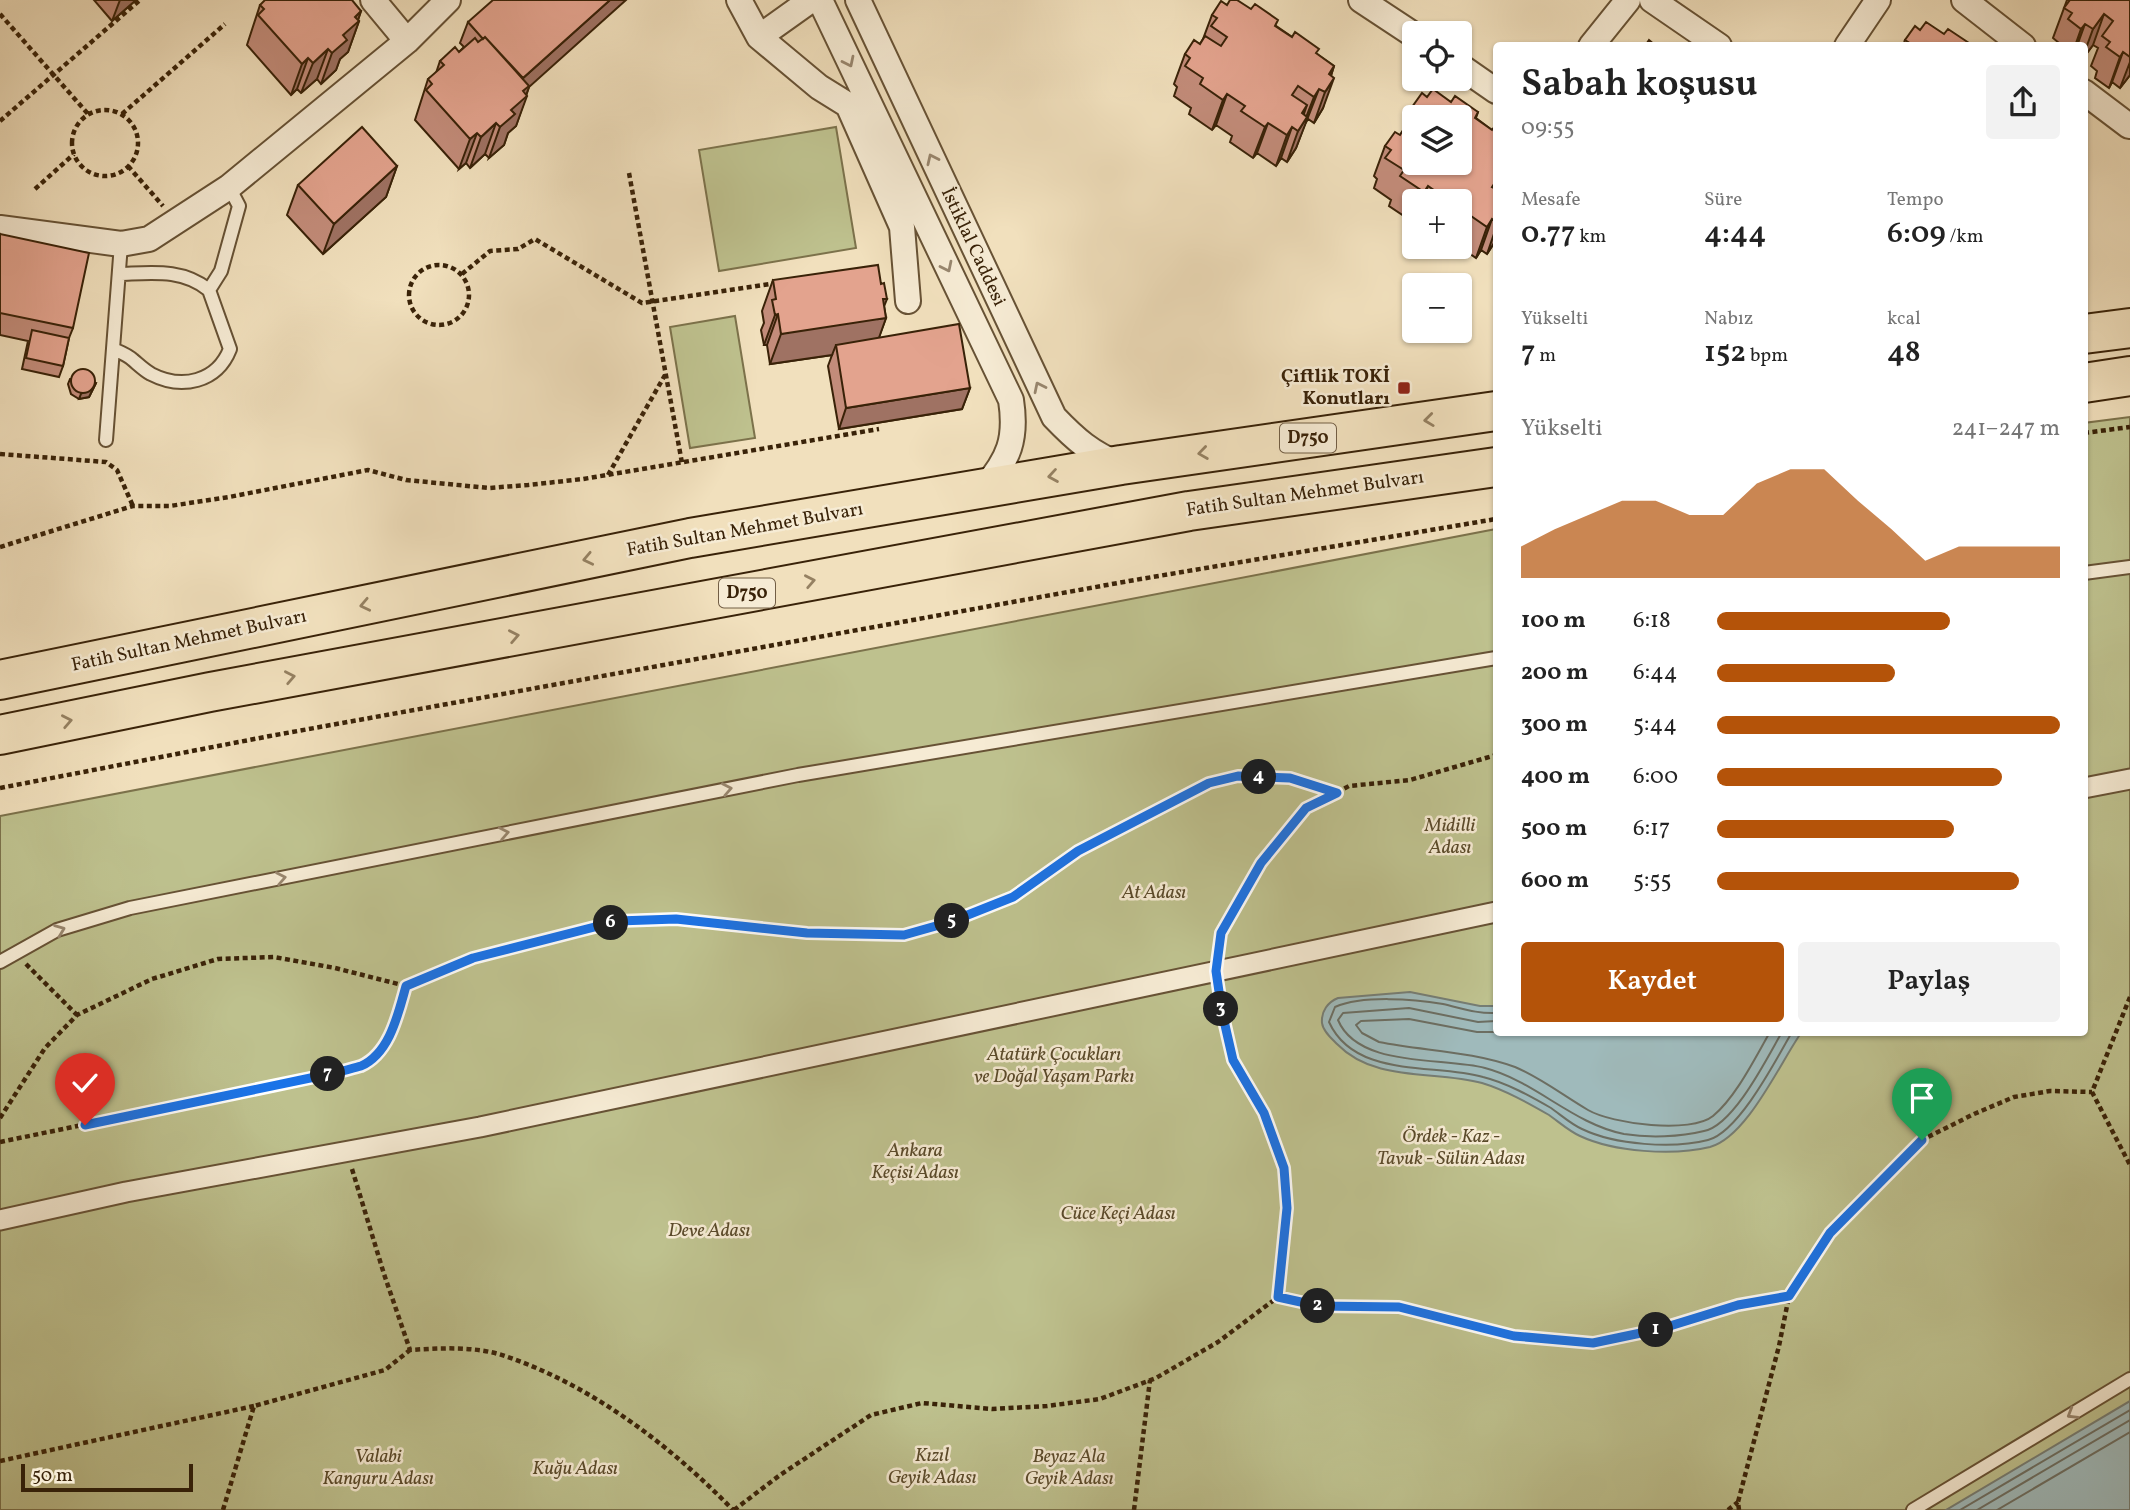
<!DOCTYPE html>
<html lang="tr">
<meta charset="utf-8">
<style>
body{margin:0;font-family:Vollkorn,serif;background:#f2f2f2;color:#222;height:100vh;display:flex;flex-direction:column;font-size:26px;white-space:nowrap}
*{box-sizing:border-box;margin:0}
p{font-size:23px;color:#767676}
.icon{flex:none;width:38px;height:38px;fill:none;stroke:currentColor;stroke-width:2;stroke-linecap:round;stroke-linejoin:round}
.map{position:relative;flex:1;overflow:hidden}
.panel{position:absolute;left:1493px;top:42px;width:595px;height:994px;display:flex;flex-direction:column;background:#fff;border-radius:7px;box-shadow:0 2px 5px #0004}
.panel>*{flex:none}
.buttons{position:absolute;left:1402px;top:21px;display:grid;gap:14px}
.buttons a{display:grid;place-items:center;width:70px;height:70px;border-radius:7px;background:#fff;box-shadow:0 2px 5px #0004;font-size:35px}
.scale{position:absolute;left:21px;bottom:18px;width:172px;box-sizing:border-box;padding-left:7px;border:4px solid #392208;border-top:0;font-size:19px;line-height:24px;white-space:nowrap;color:#392208;-webkit-text-stroke:5px #f6ebd4;paint-order:stroke}
.pin{position:absolute;display:grid;place-items:center;width:60px;height:60px;color:#fff;margin:-72px -30px;border-radius:50% 50% 50% 0;rotate:-45deg;box-shadow:0 0 7px #0007}
.pin .icon{rotate:45deg}
.km{position:absolute;width:35px;height:35px;margin:-18px;border-radius:50%;background:#222;color:#fff;font-size:19px;line-height:35px;text-align:center}
.round{display:grid;place-items:center;flex:none;width:74px;height:74px;border-radius:7px;background:#f2f2f2}
.headline{display:flex;align-items:center;justify-content:space-between;height:119px;padding:0 28px}
h1{font-size:38px;font-weight:600;line-height:52px}
.stats{display:grid;grid-template-columns:repeat(3,1fr);gap:10px;height:119px;padding:7px 28px}
.stats div{display:grid;align-content:center}
.stats b{font-size:30px;font-weight:600}
.stats small{font-size:19px;font-weight:400}
.stats p{font-size:19px}
.chart{height:196px;padding:14px 28px}
.chart p{display:flex;justify-content:space-between}
.chart svg{width:100%;height:126px;margin-top:7px;fill:#b45309;opacity:.7}
.cta{display:flex;gap:14px;margin-top:auto;padding:14px 28px}
.cta a{flex:1;height:80px;border-radius:7px;background:#b45309;color:#fff;font-size:28px;font-weight:600;line-height:80px;text-align:center}
.cta a+a{background:#f2f2f2;color:#222}
ul{padding:0 28px;list-style:none;font-size:23px}
li{display:grid;grid-template-columns:112px 84px 1fr;align-items:center;height:52px}
li i{height:18px;border-radius:9px;background:#b45309}
.map>svg:first-child{display:block}
.green{fill:#bec18e;stroke:#7c724b;stroke-width:2}
.water{fill:#9fbabb;stroke:#767d73;stroke-width:2}
.lines{fill:none;stroke-linecap:round;stroke-linejoin:round}
.shore{stroke:#6c6e62;stroke-width:2}
.service-casing{stroke:#675235;stroke-width:16}
.pedestrian-casing{stroke:#675235;stroke-width:23}
.minor-casing{stroke:#675235;stroke-width:28}
.trunk-casing{stroke:#392208;stroke-width:42}
.path{stroke:#392208;stroke-width:4.5;stroke-dasharray:5 3.5;stroke-linecap:butt}
.service{stroke:#f6ebd4;stroke-width:12}
.pedestrian{stroke:#f6ebd4;stroke-width:19}
.minor{stroke:#f6ebd4;stroke-width:24}
.trunk{stroke:#f1e0bd;stroke-width:38}
.wall{fill:#c38c7a;stroke:#392208;stroke-width:2;fill-rule:evenodd}
.shaded-wall{fill:#9f7263;stroke:#392208;stroke-width:2}
.building{fill:#e3a38e;stroke:#392208;stroke-width:2}
.oneway{stroke:#98866e}
.oneway2{stroke:#958162}
.route-casing{stroke:#fff;stroke-width:14}
.route{stroke:#1a73e8;stroke-width:9}
.poi-dot{fill:#8f2418;stroke:#f6ebd4;stroke-width:2.5}
.labels{text-anchor:middle;dominant-baseline:central;stroke-width:5;stroke-linejoin:round;paint-order:stroke}
.shield{fill:#f6ebd4;stroke:#725e45;stroke-width:2}
.shield-label{font-size:18px;font-weight:bold;fill:#392208}
.street-label{font-size:19px;fill:#392208;stroke:#f6ebd4}
.poi-label{font-size:19px;font-weight:bold;fill:#392208;stroke:#f6ebd4;text-anchor:end}
.park-label{font-size:19px;font-style:italic;fill:#5a4a2a;stroke:#f6ebd4}
</style>
<div class="map">
<svg width="2130" height="1510" viewBox="0 0 2130 1510">
<rect width="100%" height="100%" fill="#f1e0bd"/>
<filter id="stains"><feTurbulence type="fractalNoise" baseFrequency=".00286" numOctaves="4"/><feColorMatrix values="0 0 0 0 .2 0 0 0 0 .09 0 0 0 0 .02 0 0 0 .5 -.17"/></filter>
<radialGradient id="worn" r=".72"><stop offset=".6" stop-color="#630" stop-opacity="0"/><stop offset="1" stop-color="#630" stop-opacity=".3"/></radialGradient>
<!-- green -->
<path class="green" d="M836,127L856,248L719,271L699,150Z
M735,316L755,438L690,448L670,327Z
M2130,417V1510H0V816L1496,529V1032H2084V423Z"/>
<!-- water -->
<path class="water" d="M1410,992L1480,1006H1496V1032L1801,1033C1780,1063 1747,1137 1710,1147C1673,1156 1614,1152 1580,1136C1569,1131 1559,1122 1549,1115C1528,1103 1505,1090 1482,1083C1434,1070 1375,1083 1337,1044C1331,1038 1323,1031 1322,1023C1321,1011 1328,1002 1338,998Z
M2130,1401V1510H1946Z"/>
<g class="lines">
<!-- shore -->
<path class="shore" d="M1496,1013C1477,1014 1461,1008 1443,1004C1414,999 1363,995 1335,1007L1329,1022C1355,1079 1434,1063 1483,1077C1507,1083 1530,1096 1551,1108C1561,1115 1571,1124 1582,1129C1615,1145 1673,1149 1708,1140C1739,1132 1776,1060 1792,1032
M1496,1021L1478,1022L1409,1008L1343,1013L1338,1020C1358,1068 1442,1057 1485,1068C1535,1081 1573,1124 1624,1134C1649,1138 1680,1137 1704,1131C1734,1125 1767,1058 1782,1032
M1496,1032H1477L1409,1019L1361,1021L1356,1025L1362,1033L1379,1042C1424,1051 1471,1051 1515,1067C1541,1078 1564,1096 1588,1110C1612,1124 1691,1134 1713,1116C1736,1097 1755,1058 1770,1032
M1960,1510L2130,1410
M1977,1510L2130,1420
M1997,1510L2130,1432"/>
<defs>
<path id="service" d="M209,290L221,271L239,206L229,187
M113,349C120,352 128,355 133,360C139,365 144,370 151,374C182,390 217,382 230,349L209,290C182,268 151,273 119,274
M106,440L121,244
M2084,573L2130,567
M0,962L57,930L130,908L798,775L1496,658
M1913,1510L2130,1379"/>
<path id="pedestrian" d="M2084,788L2130,779
M0,1220L126,1192L480,1127L1496,912"/>
<path id="minor" d="M373,0L407,41
M739,0L759,37L819,87L848,105L902,227L908,301
M820,0L1011,400C1017,439 1009,459 984,488
M858,0L1054,417C1076,440 1091,453 1120,465
M1361,0L1414,35
M1652,0L1719,46
M1964,0L2023,46
M759,37L811,0
M1591,46L1628,0
M1847,46L1878,0
M1460,66L1496,91
M2084,92L2129,126
M0,228L121,244L149,239L229,187L407,41L448,0"/>
<path id="trunk" d="M2084,334L2130,328
M2084,383L2130,376
M0,680L690,538L1121,465L1496,411
M0,735L210,692L1189,511L1496,467"/>
</defs>
<!-- service casing -->
<use href="#service" class="service-casing"/>
<!-- pedestrian casing -->
<use href="#pedestrian" class="pedestrian-casing"/>
<!-- minor casing -->
<use href="#minor" class="minor-casing"/>
<!-- trunk casing -->
<use href="#trunk" class="trunk-casing"/>
<!-- path -->
<path class="path" d="M0,14L89,115
M72 143a33 33 0 1 1 66 0a33 33 0 1 1-66 0Z
M122,114L225,24
M0,121L140,0
M128,166L163,206
M629,173L682,463
M35,189L74,154
M409 295a30 30 0 1 1 60 0a30 30 0 1 1-60 0Z
M462,274L490,251L518,249L535,239L642,303L777,283
M2084,433L2130,427
M0,454L106,462L117,470L133,506
M608,475L665,375
M0,547L133,506H170L229,497L368,470L406,480L489,488L528,485L583,479L879,429
M0,788L270,736L1129,581L1496,519
M1219,951L1221,933L1261,863L1306,809L1349,786L1410,780L1496,755
M26,964L77,1015
M1219,991L1233,1060L1264,1113L1285,1168L1287,1208L1278,1297L1319,1306L1399,1307L1514,1336L1593,1343L1660,1329L1738,1305L1789,1296
M2130,997L2092,1092L2130,1165
M0,1118L45,1048L77,1015L152,979L218,959L274,957L335,968L406,986L473,959L618,921L676,919L807,933L904,935L950,922L1013,897L1078,851L1209,783L1238,776L1290,778L1337,793
M0,1142L339,1072C346,1070 354,1068 361,1065C390,1052 398,1014 406,986
M352,1169L384,1274L410,1350C440,1348 476,1346 505,1356C591,1385 670,1445 733,1510
M0,1461L254,1406
M223,1510L254,1406L385,1370L410,1350
M734,1510L780,1475L871,1415L922,1403L992,1409L1047,1406L1100,1399L1156,1378L1218,1342L1278,1297
M1134,1510L1150,1380
M1728,1510L1738,1502
M1739,1510L1738,1502L1779,1346L1789,1296L1830,1232L1922,1140L1974,1114L2014,1097L2050,1091L2092,1092"/>
<!-- service -->
<use href="#service" class="service"/>
<!-- pedestrian -->
<use href="#pedestrian" class="pedestrian"/>
<!-- minor -->
<use href="#minor" class="minor"/>
<!-- trunk -->
<use href="#trunk" class="trunk"/>
</g>
<!-- wall -->
<path class="wall" d="M94,0H136L112,21Z
M2067,0H2130V75L2120,88L2112,82L2109,88L2095,78L2097,71L2091,66L2098,48L2093,45L2084,57V46H2058L2059,43L2053,38Z
M260,5L361,11L358,20L359,21L348,52L340,59L336,70L321,84L317,79L301,93L297,89L291,95L247,45Z
M1227,5L1276,26L1334,66L1331,76L1323,108L1314,123L1308,119L1305,124L1296,148L1287,162L1281,158L1276,166L1257,153L1253,158L1230,142L1232,136L1216,125L1212,130L1189,114L1191,108L1174,96L1177,87L1174,84L1185,54L1200,44L1203,39L1212,15Z
M468,22L529,87L516,126L508,133L504,145L489,158L485,154L470,168L466,163L459,169L415,120L428,79L436,73L440,61L459,52L464,47L460,43Z
M1920,30L1944,34L1972,45L1903,46L1905,40Z
M1427,97L1451,102L1478,112L1476,118L1492,130L1496,125V240L1487,254L1481,250L1476,258L1460,247V201H1414V220L1413,222L1389,206L1391,200L1374,188L1377,179L1374,176L1385,146L1400,135L1403,131L1412,107ZM1414,117H1460L1414,163Z
M397,166L386,197L323,254L287,215L298,185Z
M0,234L73,328L69,338L63,366L59,377L22,369L28,341L0,335Z
M773,280L884,306L886,318L879,337L970,388L962,409L839,429L828,366L832,355L770,364L767,345H764L761,330L764,323L762,311Z
M70,379L96,383L89,397L79,399L71,394L68,384Z"/>
<!-- shaded-wall -->
<path class="shaded-wall" d="M120,0H136L112,21Z
M610,0H626L529,87L525,98L527,96L516,126L508,133L504,145L489,158L500,127L511,110L521,80Z
M361,11L357,23L359,21L348,52L340,59L336,70L321,84L332,53L355,17Z
M2104,14L2093,45L2084,57V54L2093,29Z
M2085,24L2077,46H2075L2081,29Z
M328,49L317,79L301,93L313,63Z
M2123,52L2112,82L2109,88L2120,57Z
M308,58L297,89L291,95L302,64Z
M2130,62V75L2120,88Z
M1334,66L1326,91L1334,78L1323,108L1314,123L1325,92L1329,74Z
M1319,89L1296,148L1287,162L1298,131L1302,113L1307,105L1298,131L1305,120L1314,97Z
M1227,94L1216,125L1212,130L1223,100Z
M496,123L485,154L470,168L481,137Z
M1268,123L1257,153L1253,158L1265,127Z
M1292,127L1281,158L1276,166L1287,135Z
M477,133L466,163L459,169L470,139Z
M397,166L386,197L323,254L334,224Z
M1428,186L1422,201H1420L1424,192Z
M1468,214L1460,239V234L1465,220Z
M1492,219L1481,250L1476,258L1487,227Z
M1496,228V240L1487,254Z
M883,299H887L879,319L886,318L875,349L836,345L832,355L770,364L781,334Z
M778,314L767,345H764L775,315Z
M96,383L89,397L79,399L81,394Z
M970,388L962,409L839,429L846,408Z"/>
<!-- building -->
<path class="building" d="M265,0H352L361,11L355,17L359,21L343,35L347,40L332,53L328,49L313,63L308,58L302,64L258,15L264,9L260,5Z
M493,0H610L523,78L485,37L483,39L468,22Z
M1230,0H1237L1251,9L1255,4L1278,20L1275,26L1292,37L1295,32L1319,49L1316,53L1334,66L1329,74L1334,78L1325,92L1319,89L1314,97L1298,86L1292,95L1307,105L1302,113L1307,117L1298,131L1292,127L1287,135L1268,123L1265,127L1241,111L1245,106L1227,94L1223,100L1200,84L1203,78L1185,66L1190,58L1185,54L1194,40L1200,44L1205,36L1221,46L1227,37L1211,26L1217,18L1212,15L1221,1L1227,5Z
M2070,0H2130V57L2123,52L2120,57L2106,47L2110,42L2102,36L2113,21L2104,14L2093,29L2085,24L2081,29L2068,19L2072,13L2064,8Z
M1926,22L1944,34L1948,29L1972,45L1909,46L1911,44L1905,40L1915,26L1920,30Z
M485,37L529,86L523,91L527,96L511,110L515,114L500,127L496,123L481,137L477,133L470,139L426,90L432,84L428,79L444,65L440,61L455,47L459,52L475,38L478,42Z
M1649,40L1656,46H1645Z
M1433,89L1451,102L1455,96L1478,112L1475,118L1492,130L1496,125V181L1492,187L1496,189V222L1492,219L1487,227L1468,214L1465,220L1460,216V201H1443L1445,198L1428,186L1424,192L1400,176L1404,170L1385,158L1391,150L1385,146L1395,132L1400,135L1405,127L1414,133V163H1460V117H1414V120L1412,118L1417,111L1412,107L1422,93L1427,97Z
M362,127L397,166L334,224L298,185Z
M0,234L89,253L73,328L0,313Z
M878,265L881,284L884,283L887,299H883L886,318L781,334L778,314L775,315L772,300L776,299L773,280Z
M959,324L970,388L846,408L836,345Z
M32,330L69,338L63,366L26,358Z
M71 381a12 12 0 1 1 24 0a12 12 0 1 1-24 0Z"/>
<!-- one-way arrows -->
<defs><path id="oneway-chevron" d="M-2-3.5L2.5 0L-2 3.5" fill="none" stroke-width="1.6" stroke-linecap="round" stroke-linejoin="round" transform="scale(1.75)"/></defs>
<g class="oneway">
<use href="#oneway-chevron" transform="translate(849 62) rotate(64)"/>
<use href="#oneway-chevron" transform="translate(932 159) rotate(-115)"/>
<use href="#oneway-chevron" transform="translate(947 267) rotate(64)"/>
<use href="#oneway-chevron" transform="translate(1039 387) rotate(-116)"/>
<use href="#oneway-chevron" transform="translate(727 789) rotate(-11)"/>
<use href="#oneway-chevron" transform="translate(504 833) rotate(-11)"/>
<use href="#oneway-chevron" transform="translate(281 878) rotate(-11)"/>
<use href="#oneway-chevron" transform="translate(60 930) rotate(-21)"/>
<use href="#oneway-chevron" transform="translate(2072 1414) rotate(149)"/>
</g>
<g class="oneway2">
<use href="#oneway-chevron" transform="translate(1429 420) rotate(173)"/>
<use href="#oneway-chevron" transform="translate(1203 453) rotate(172)"/>
<use href="#oneway-chevron" transform="translate(1053 476) rotate(171)"/>
<use href="#oneway-chevron" transform="translate(588 559) rotate(168)"/>
<use href="#oneway-chevron" transform="translate(810 581) rotate(-11)"/>
<use href="#oneway-chevron" transform="translate(365 605) rotate(168)"/>
<use href="#oneway-chevron" transform="translate(514 636) rotate(-11)"/>
<use href="#oneway-chevron" transform="translate(290 677) rotate(-11)"/>
<use href="#oneway-chevron" transform="translate(67 721) rotate(-11)"/>
</g>
<g class="lines">
<defs>
<path id="route" d="M85,1125L339,1072C346,1070 354,1068 361,1066C390,1053 398,1014 406,986L473,958L618,921L676,919L807,933L904,935L950,922L1013,897L1078,851L1209,783L1238,776L1290,778L1337,793L1306,808L1261,863L1221,933L1216,971L1222,1012L1233,1060L1264,1113L1284,1168L1287,1208L1278,1297L1319,1306L1399,1307L1514,1336L1593,1343L1660,1329L1738,1305L1789,1296L1830,1233L1922,1140"/>
</defs>
<!-- route casing -->
<use href="#route" class="route-casing"/>
<!-- route -->
<use href="#route" class="route"/>
</g>
<!-- markers -->
<rect class="poi-dot" x="1397" y="381" width="14" height="14" rx="3.5"/>
<g class="labels">
<!-- shield labels -->
<g class="shield">
<rect x="1280" y="423.5" width="56" height="29" rx="5"/>
<rect x="719" y="578.5" width="56" height="29" rx="5"/>
</g>
<g class="shield-label">
<text x="1308" y="438">D750</text>
<text x="747" y="593">D750</text>
</g>
<!-- street labels -->
<g class="street-label">
<text transform="translate(973 247) rotate(65)">İstiklal Caddesi</text>
<text transform="translate(1305 494) rotate(-8)">Fatih Sultan Mehmet Bulvarı</text>
<text transform="translate(745 530) rotate(-10)">Fatih Sultan Mehmet Bulvarı</text>
<text transform="translate(189 641) rotate(-12)">Fatih Sultan Mehmet Bulvarı</text>
</g>
<!-- poi labels -->
<g class="poi-label">
<text x="1390" y="377">Çiftlik TOKİ<tspan x="1390" dy="22">Konutları</tspan></text>
</g>
<!-- park labels -->
<g class="park-label">
<text x="1450" y="826">Midilli<tspan x="1450" dy="22">Adası</tspan></text>
<text x="1154" y="893">At Adası</text>
<text x="1054" y="1055">Atatürk Çocukları<tspan x="1054" dy="22">ve Doğal Yaşam Parkı</tspan></text>
<text x="1451" y="1137">Ördek - Kaz -<tspan x="1451" dy="22">Tavuk - Sülün Adası</tspan></text>
<text x="915" y="1151">Ankara<tspan x="915" dy="22">Keçisi Adası</tspan></text>
<text x="1118" y="1214">Cüce Keçi Adası</text>
<text x="709" y="1231">Deve Adası</text>
<text x="932" y="1456">Kızıl<tspan x="932" dy="22">Geyik Adası</tspan></text>
<text x="378" y="1457">Valabi<tspan x="378" dy="22">Kanguru Adası</tspan></text>
<text x="1069" y="1457">Beyaz Ala<tspan x="1069" dy="22">Geyik Adası</tspan></text>
<text x="575" y="1469">Kuğu Adası</text>
</g>
</g>
<rect width="100%" height="100%" filter="url(#stains)"/>
<rect width="100%" height="100%" fill="url(#worn)"/>
</svg>
<div class="buttons">
<a><svg class="icon" aria-label="locate" viewBox="0 0 24 24"><circle cx="12" cy="12" r="6"/><path d="M12 2v4M12 18v4M2 12h4M18 12h4"/></svg></a>
<a><svg class="icon" aria-label="layers" viewBox="0 0 24 24"><path d="M12 4l9 5-9 5-9-5zM3 14l9 5 9-5"/></svg></a>
<a>+</a>
<a>−</a>
</div>
<div class="scale">50 m</div>
<div class="pin" style="left:1922px;top:1140px;background:#1e9e55"><svg class="icon" aria-label="arrive" viewBox="0 0 24 24"><path d="M6 21V4h12l-3 4 3 4H6"/></svg></div>
<div class="pin" style="left:85px;top:1125px;background:#d93025"><svg class="icon" aria-label="check" viewBox="0 0 24 24"><path d="M5 12l5 5 9-10"/></svg></div>
<b class="km" style="left:1656px;top:1330px">1</b>
<b class="km" style="left:1318px;top:1306px">2</b>
<b class="km" style="left:1221px;top:1009px">3</b>
<b class="km" style="left:1259px;top:777px">4</b>
<b class="km" style="left:952px;top:921px">5</b>
<b class="km" style="left:611px;top:923px">6</b>
<b class="km" style="left:328px;top:1074px">7</b>
<section class="panel">
<div class="headline"><div><h1>Sabah koşusu</h1><p>09:55</p></div><a class="round"><svg class="icon" aria-label="share" viewBox="0 0 24 24"><path d="M12 15V3M7 8l5-5 5 5M5 13v7h14v-7"/></svg></a></div>
<div class="stats">
<div><p>Mesafe</p><b>0.77<small> km</small></b></div>
<div><p>Süre</p><b>4:44</b></div>
<div><p>Tempo</p><b>6:09<small> /km</small></b></div>
</div>
<div class="stats">
<div><p>Yükselti</p><b>7<small> m</small></b></div>
<div><p>Nabız</p><b>152<small> bpm</small></b></div>
<div><p>kcal</p><b>48</b></div>
</div>
<div class="chart"><p><span>Yükselti</span>241–247 m</p>
<svg viewBox="0 0 160 44" preserveAspectRatio="none"><path d="M0 44V33L10 27L20 22L30 17L40 17L50 22L60 22L70 11L80 6L90 6L100 17L110 27L120 38L130 33L140 33L150 33L160 33V44z"/></svg>
</div>
<ul>
<li><b>100 m</b>6:18<i style="width:68%"></i></li>
<li><b>200 m</b>6:44<i style="width:52%"></i></li>
<li><b>300 m</b>5:44<i style="width:100%"></i></li>
<li><b>400 m</b>6:00<i style="width:83%"></i></li>
<li><b>500 m</b>6:17<i style="width:69%"></i></li>
<li><b>600 m</b>5:55<i style="width:88%"></i></li>
</ul>
<div class="cta"><a>Kaydet</a><a>Paylaş</a></div>
</section>
</div>
